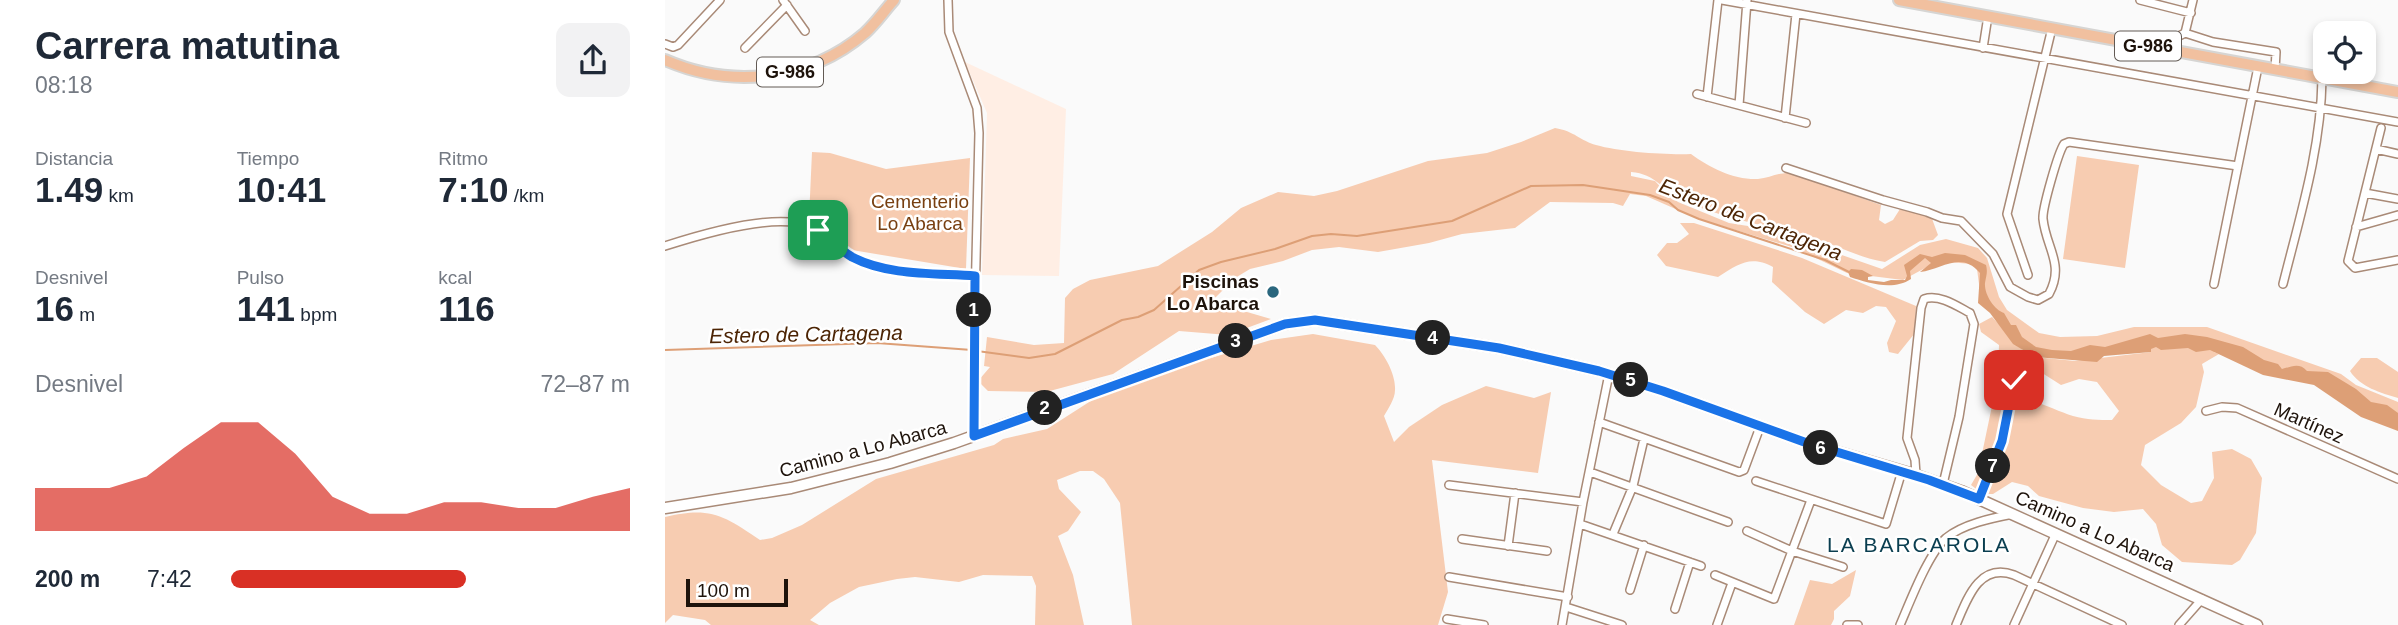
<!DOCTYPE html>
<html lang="es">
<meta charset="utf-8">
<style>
body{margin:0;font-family:Helvetica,sans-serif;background:#f2f2f3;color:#1f2937;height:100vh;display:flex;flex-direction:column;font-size:26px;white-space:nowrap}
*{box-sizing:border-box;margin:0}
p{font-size:23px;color:#747a83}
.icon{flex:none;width:38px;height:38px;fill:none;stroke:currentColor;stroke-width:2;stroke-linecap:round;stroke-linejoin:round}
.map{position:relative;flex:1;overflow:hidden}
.details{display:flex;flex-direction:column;background:#fff;width:665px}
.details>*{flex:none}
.buttons{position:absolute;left:1648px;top:21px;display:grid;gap:14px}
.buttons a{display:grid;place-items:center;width:63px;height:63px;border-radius:14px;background:#fff;box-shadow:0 4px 10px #0003;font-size:35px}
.scale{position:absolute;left:21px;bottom:18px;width:102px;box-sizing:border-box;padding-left:7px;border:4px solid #1e130b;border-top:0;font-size:19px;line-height:24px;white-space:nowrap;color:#1e130b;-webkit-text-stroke:5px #fff;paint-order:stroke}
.pin{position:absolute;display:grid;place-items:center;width:60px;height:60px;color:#fff;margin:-30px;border-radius:14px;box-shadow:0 4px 10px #0006}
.km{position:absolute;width:35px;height:35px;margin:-18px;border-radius:50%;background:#222;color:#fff;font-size:19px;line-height:35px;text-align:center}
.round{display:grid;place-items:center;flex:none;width:74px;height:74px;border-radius:14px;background:#f2f2f3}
.head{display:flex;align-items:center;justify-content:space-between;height:119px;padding:0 35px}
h1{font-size:38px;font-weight:600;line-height:52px}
.metrics{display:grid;grid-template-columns:repeat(3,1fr);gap:10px;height:119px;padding:7px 35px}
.metrics div{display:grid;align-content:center}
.metrics b{font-size:35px;font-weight:600}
.metrics small{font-size:19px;font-weight:400}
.metrics p{font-size:19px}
.chart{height:196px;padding:14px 35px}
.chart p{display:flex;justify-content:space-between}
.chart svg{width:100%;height:126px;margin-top:7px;fill:#d93025;opacity:.7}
ul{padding:0 35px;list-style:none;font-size:23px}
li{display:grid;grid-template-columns:112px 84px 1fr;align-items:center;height:52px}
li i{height:18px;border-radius:9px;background:#d93025}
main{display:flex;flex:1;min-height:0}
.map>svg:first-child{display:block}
.built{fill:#ffeee4}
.green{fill:#f7ccb1}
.water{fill:#dd9f76}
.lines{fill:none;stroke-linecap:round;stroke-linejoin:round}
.stream{stroke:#dd9f76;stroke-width:2}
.street-casing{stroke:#a98a77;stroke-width:10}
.secondary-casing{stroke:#a98a77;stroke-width:13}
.primary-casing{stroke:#d6d5d3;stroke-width:14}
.street{stroke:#fff;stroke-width:7}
.secondary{stroke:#fff;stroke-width:10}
.primary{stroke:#f1c09f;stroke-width:10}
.route-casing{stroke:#fff;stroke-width:14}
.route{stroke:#1a73e8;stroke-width:9}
.poi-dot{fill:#2b677e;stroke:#fff;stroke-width:2.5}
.labels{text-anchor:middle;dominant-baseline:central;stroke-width:5;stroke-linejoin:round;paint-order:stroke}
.shield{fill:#fff;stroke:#625a54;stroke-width:2}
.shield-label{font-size:18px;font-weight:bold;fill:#1e130b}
.park-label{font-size:19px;fill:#783f10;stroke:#fff}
.poi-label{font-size:19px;font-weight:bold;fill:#1e130b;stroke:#fff;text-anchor:end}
.street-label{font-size:19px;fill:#1e130b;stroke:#fff}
.water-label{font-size:21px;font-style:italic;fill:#4d2505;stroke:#fff}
.neighbourhood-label{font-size:21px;letter-spacing:2px;fill:#0a3e50;stroke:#fff}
</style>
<main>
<section class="details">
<div class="head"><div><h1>Carrera matutina</h1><p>08:18</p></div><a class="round"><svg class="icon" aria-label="share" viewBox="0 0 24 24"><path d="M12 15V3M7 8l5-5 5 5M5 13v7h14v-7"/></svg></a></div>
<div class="metrics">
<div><p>Distancia</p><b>1.49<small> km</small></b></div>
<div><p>Tiempo</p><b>10:41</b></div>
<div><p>Ritmo</p><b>7:10<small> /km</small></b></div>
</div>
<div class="metrics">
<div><p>Desnivel</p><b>16<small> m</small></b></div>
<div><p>Pulso</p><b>141<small> bpm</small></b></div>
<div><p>kcal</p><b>116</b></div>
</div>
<div class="chart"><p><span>Desnivel</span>72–87 m</p>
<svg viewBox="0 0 160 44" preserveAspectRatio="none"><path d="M0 44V29L10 29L20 29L30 25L40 15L50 6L60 6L70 17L80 32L90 38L100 38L110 34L120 34L130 36L140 36L150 32L160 29V44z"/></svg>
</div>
<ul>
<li><b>200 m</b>7:42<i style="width:59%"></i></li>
</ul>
</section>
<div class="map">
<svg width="1733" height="625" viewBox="0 0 1733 625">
<rect width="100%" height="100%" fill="#fafafa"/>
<!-- built -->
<path class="built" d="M300,62L401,109L394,276L317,275L322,113Z"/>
<!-- green -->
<path class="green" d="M890,128C909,131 916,141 931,145C955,152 1002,155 1026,154C1045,168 1069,180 1093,179C1105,178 1114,172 1126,173L1216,205L1214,220L1220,224L1228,220L1235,209L1266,216L1273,235L1268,240L1255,241L1220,262C1194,258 1172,245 1148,238C1104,226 1058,219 1017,200C997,190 991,174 966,172V176L990,181L1002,194L1013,202L1064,223L1102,229L1217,269L1255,245L1281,239L1313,248L1322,258L1334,297L1342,310L1374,333L1395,337L1432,336L1469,327H1542L1676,374L1691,385L1733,402V418L1586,356L1549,352L1554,354L1537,364L1539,372L1531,407L1516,423L1480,445L1476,465L1496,485L1526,503L1537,501L1549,478L1547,452L1567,449L1586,459L1597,478L1591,533L1575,560L1567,565L1517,562L1497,545L1491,524L1478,509L1449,512L1418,508L1374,496L1363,486L1347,482L1328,494H1318L1306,485L1313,473L1328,401C1354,389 1384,409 1408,416C1422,420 1434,420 1447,420L1454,411L1432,382L1414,379L1396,385L1374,371L1360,368L1351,375L1341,377L1333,372L1334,345L1316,332L1314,324L1327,317L1360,352L1370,357L1410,361L1486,352V349L1411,355L1368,348L1316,299L1312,269L1306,264L1273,261L1238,280L1182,273L1130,248L1031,218L981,196L965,194L958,206L948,203L885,202L850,228L797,234L764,243L713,252L674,247L647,250L618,261L585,269L570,278L550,298L558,305L606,319L563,335L514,331L448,374L381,392L323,391L313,381L325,367L319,366L322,337L369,345L399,343L400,298L408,289L425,280L493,266L547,232L576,208L613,192L649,196L672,191L763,161L822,153L856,142Z
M147,152L165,153L221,169L305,158L301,269L187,250L144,218Z
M1412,156L1474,165L1460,268L1398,259Z
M1015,223H1029L1137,258L1251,306L1250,333L1233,354L1224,352L1222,343L1231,321L1221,307L1211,306L1198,313L1181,310L1159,324L1140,312L1107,282L1108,267C1085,255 1074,264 1053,277L1001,266L992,255L1002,243H1012L1024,234Z
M648,334L710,345C720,355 731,375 730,390C730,399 723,409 719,416L729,442L744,427L777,405L821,386L869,398L886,392L873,473L767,460L783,592L773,625H467L455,503L439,479L428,471H415L392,480L394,489L416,512L403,531L393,536L408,575L419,625H370L371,586L367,576L318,575L294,582L250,577L232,579L194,587L165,603L145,620L154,625H46L40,620L8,615L0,623V517C44,506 59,515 95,540L107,538L137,525L211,479L329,445L338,439L382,429L446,388L606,340Z
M1696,358H1712L1733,372V398C1716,393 1695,387 1685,371Z
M1191,570L1185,596L1169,611V619L1166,625H1129L1145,580L1167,584Z"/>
<!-- water -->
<path class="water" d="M1280,253L1300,255L1321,265C1323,273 1321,276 1320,283C1319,294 1329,310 1339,313L1346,325H1351L1357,337L1371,347L1387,350L1406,351L1425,345L1440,347L1485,334L1493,338L1520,334L1542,337L1578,347L1599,360L1613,364L1617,369C1626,367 1634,362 1642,371L1663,372L1691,389L1706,402L1722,405L1733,413V431L1696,417L1649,385L1598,375L1545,350L1531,352L1523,348L1496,350L1491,347L1486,349V352L1439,356L1432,362L1370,357L1348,344L1325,313L1313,303L1315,273C1295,250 1277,270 1255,272L1266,263L1260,258L1245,271L1246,279C1228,291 1203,283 1185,277L1183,272L1186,269L1197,270L1208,276L1203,277V280L1219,282L1226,280H1240L1242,276L1239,265L1255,254L1267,257Z"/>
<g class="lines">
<!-- stream -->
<path class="stream" d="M0,350L212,343L307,350
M312,351L364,358L390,354L457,320L473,317L489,310L534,270L556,262L610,249L647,236L666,234L692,236L787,221L866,186L918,185L985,195L1004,202L1013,210L1034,219L1160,260L1184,272"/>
<defs>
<path id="street" d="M118,0L140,31
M283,0L284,32L312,108L314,133L309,344V436
M1057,0L1733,122
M1475,0L1526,13
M1520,33L1548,42L1611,52L1610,70
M0,44L8,47L13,45L55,0
M80,48L122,5
M1318,48L1323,16
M1508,51L1510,38L1520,33L1528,0
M1032,94L1141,123
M1042,97L1053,0
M1074,105L1082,1
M1120,118L1131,14
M1716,128L1683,261L1690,268L1733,260
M1711,149L1733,154
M1121,168L1218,200L1262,212L1277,218L1296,221L1328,254L1345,287L1363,297L1373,300L1384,294C1400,264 1381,248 1378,219C1377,209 1393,153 1399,144L1404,142L1573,166
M1700,193L1733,199
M1691,227L1733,215
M0,246C34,235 113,211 146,227C167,236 181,256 204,264C237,275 276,273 310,276
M1363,275L1342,214L1387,28
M1549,284L1593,67
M1618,284C1635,216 1656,149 1657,79
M1541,411L1557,407L1572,408L1733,479
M934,422L1074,472L1079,470L1095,427
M925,472L1063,522
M1251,475L1250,460L1242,438L1256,308L1259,299C1275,294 1292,306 1305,313L1309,324L1294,417L1278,484
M1091,481L1221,524L1237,471
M784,485L918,502
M1314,499L1337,441L1349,380
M915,524L1036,566
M1082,531L1127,551L1178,567
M948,534L968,486L979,439
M797,539L882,551
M843,546L850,493
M1050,575L1109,599L1146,500
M784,577L903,597
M965,590L979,545
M901,607L957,625
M1010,609L1025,562
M782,619L819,625
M897,625L918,502L944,374
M1052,625L1067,583
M1182,625H1193
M1235,625C1245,602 1263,554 1281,538C1298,524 1327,518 1348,514
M1291,625C1302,599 1314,562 1349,575L1457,625
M1349,625L1391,533
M1514,625L1537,599"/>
<path id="secondary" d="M0,508L126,488L225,463L289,443L620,324L650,320L834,348L934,371L998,391L1142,443L1251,475L1296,491L1592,625"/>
<path id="primary" d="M1234,0L1733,92
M0,60C66,89 144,81 200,33C211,23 219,11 229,0"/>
</defs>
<!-- street casing -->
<use href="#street" class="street-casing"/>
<!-- secondary casing -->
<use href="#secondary" class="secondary-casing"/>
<!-- primary casing -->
<use href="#primary" class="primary-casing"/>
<!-- street -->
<use href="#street" class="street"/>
<!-- secondary -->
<use href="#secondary" class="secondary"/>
<!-- primary -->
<use href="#primary" class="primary"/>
</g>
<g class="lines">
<defs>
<path id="route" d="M153,230C164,239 175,250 187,257C223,276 271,273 310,276L309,436L620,324L650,320L834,348L934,371L998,391L1142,443L1264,480L1314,499L1337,441L1349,380"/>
</defs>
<!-- route casing -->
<use href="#route" class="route-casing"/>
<!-- route -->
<use href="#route" class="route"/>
</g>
<!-- markers -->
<circle class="poi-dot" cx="608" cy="292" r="7"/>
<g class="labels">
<!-- shield labels -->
<g class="shield">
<rect x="1450" y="31.5" width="66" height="29" rx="5"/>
<rect x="92" y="57.5" width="66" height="29" rx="5"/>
</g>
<g class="shield-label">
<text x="1483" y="46">G-986</text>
<text x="125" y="72">G-986</text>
</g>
<!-- park labels -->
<g class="park-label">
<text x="255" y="201">Cementerio<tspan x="255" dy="22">Lo Abarca</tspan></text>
</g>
<!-- poi labels -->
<g class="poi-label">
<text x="594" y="281">Piscinas<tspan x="594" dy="22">Lo Abarca</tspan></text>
</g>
<!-- street labels -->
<g class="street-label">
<text transform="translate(1644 423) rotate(24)">Martínez</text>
<text transform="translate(198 449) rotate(-15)">Camino a Lo Abarca</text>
<text transform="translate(1430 531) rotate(24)">Camino a Lo Abarca</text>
</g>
<!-- water labels -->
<g class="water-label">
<text transform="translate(1086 219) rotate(21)">Estero de Cartagena</text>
<text transform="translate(141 334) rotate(-1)">Estero de Cartagena</text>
</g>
<!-- neighbourhood labels -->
<g class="neighbourhood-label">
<text x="1254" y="544">LA BARCAROLA</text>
</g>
</g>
</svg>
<div class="buttons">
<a><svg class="icon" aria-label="locate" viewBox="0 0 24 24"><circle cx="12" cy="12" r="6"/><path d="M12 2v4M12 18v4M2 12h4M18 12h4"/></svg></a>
</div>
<div class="scale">100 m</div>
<div class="pin" style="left:153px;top:230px;background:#1e9e55"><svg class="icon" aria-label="arrive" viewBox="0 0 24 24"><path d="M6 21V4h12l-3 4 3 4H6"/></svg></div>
<div class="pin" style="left:1349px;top:380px;background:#d93025"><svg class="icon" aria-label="check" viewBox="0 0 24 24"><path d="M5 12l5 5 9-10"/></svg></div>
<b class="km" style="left:309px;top:310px">1</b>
<b class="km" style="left:380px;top:408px">2</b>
<b class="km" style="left:571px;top:341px">3</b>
<b class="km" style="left:768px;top:338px">4</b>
<b class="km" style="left:966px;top:380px">5</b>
<b class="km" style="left:1156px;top:448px">6</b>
<b class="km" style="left:1328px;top:466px">7</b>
</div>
</main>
